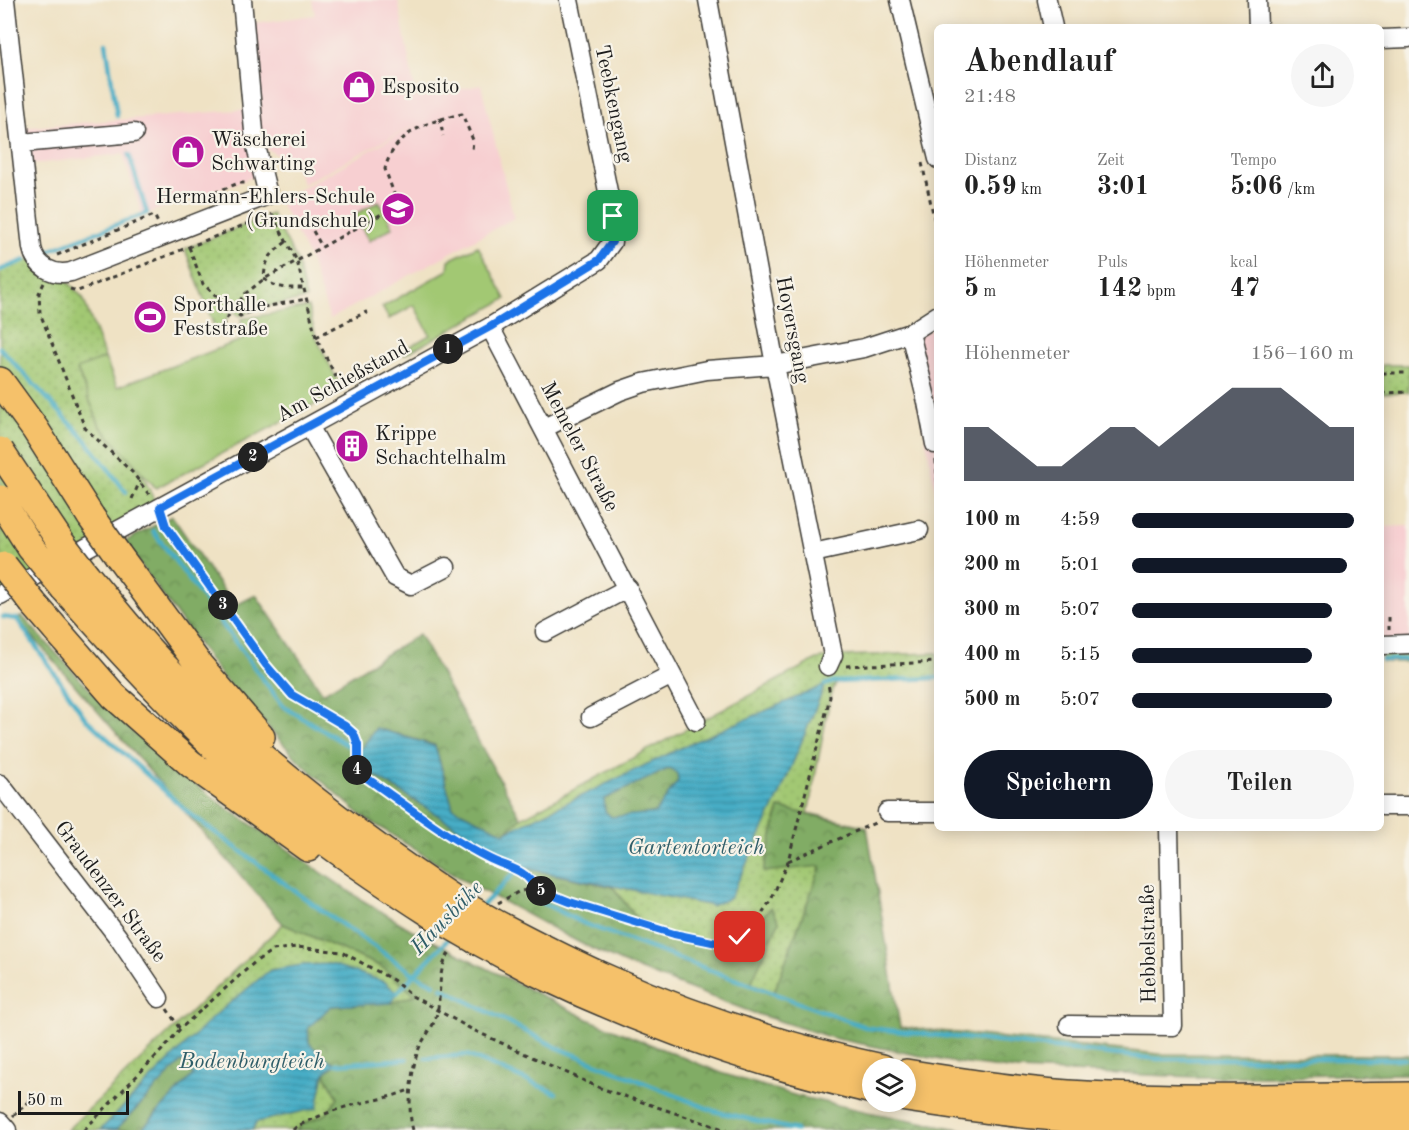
<!DOCTYPE html>
<html lang="de">
<meta charset="utf-8">
<style>
body{margin:0;font-family:"Old Standard TT",serif;background:#f6f6f6;color:#222;height:100vh;display:flex;flex-direction:column;font-size:22px;white-space:nowrap}
*{box-sizing:border-box;margin:0}
p{font-size:20px;color:#767676}
.icon{flex:none;width:33px;height:33px;fill:none;stroke:currentColor;stroke-width:2;stroke-linecap:round;stroke-linejoin:round}
.map{position:relative;flex:1;overflow:hidden}
.drawer{position:absolute;left:934px;top:24px;width:450px;height:807px;display:flex;flex-direction:column;background:#fff;border-radius:9px;box-shadow:0 3px 15px #0003}
.drawer>*{flex:none}
.tools{position:absolute;left:862px;top:1058px;display:grid;gap:12px}
.tools a{display:grid;place-items:center;width:54px;height:54px;border-radius:50%;background:#fff;box-shadow:0 3px 15px #0003;font-size:30px}
.scale{position:absolute;left:18px;bottom:15px;width:111px;box-sizing:border-box;padding-left:6px;border:3px solid #1c1c1c;border-top:0;font-size:16px;line-height:21px;white-space:nowrap;color:#1c1c1c;-webkit-text-stroke:4px #f7f3e8;paint-order:stroke}
.pin{position:absolute;display:grid;place-items:center;width:51px;height:51px;color:#fff;margin:-26px;border-radius:12px;box-shadow:0 3px 9px #0006}
.km{position:absolute;width:30px;height:30px;margin:-15px;border-radius:50%;background:#222;color:#fff;font-size:16px;line-height:30px;text-align:center}
.round{display:grid;place-items:center;flex:none;width:63px;height:63px;border-radius:32px;background:#f6f6f6}
.head{display:flex;align-items:center;justify-content:space-between;height:102px;padding:0 30px}
h1{font-size:33px;font-weight:800;line-height:45px}
.figures{display:grid;grid-template-columns:repeat(3,1fr);gap:9px;height:102px;padding:6px 30px}
.figures div{display:grid;align-content:center}
.figures b{font-size:26px;font-weight:800}
.figures small{font-size:16px;font-weight:400}
.figures p{font-size:16px}
.chart{height:168px;padding:12px 30px}
.chart p{display:flex;justify-content:space-between}
.chart svg{width:100%;height:108px;margin-top:6px;fill:#111827;opacity:.7}
.button{display:flex;gap:12px;margin-top:auto;padding:12px 30px}
.button a{flex:1;height:69px;border-radius:36px;background:#111827;color:#fff;font-size:24px;font-weight:800;line-height:69px;text-align:center}
.button a+a{background:#f6f6f6;color:#222}
ul{padding:0 30px;list-style:none;font-size:20px}
li{display:grid;grid-template-columns:96px 72px 1fr;align-items:center;height:45px}
li i{height:15px;border-radius:8px;background:#111827}
.map>svg:first-child{display:block}
.built{fill:#f7cfd1}
.green{fill:url(#green-dots);stroke:#5f7248;stroke-width:1.5}
.forest{fill:url(#forest-crowns);stroke:#4e6440;stroke-width:1.5}
.pitch{fill:#a2c873;stroke:#5f7248;stroke-width:1.5}
.water{fill:url(#water-rules);stroke:#326471;stroke-width:1.5;fill-rule:evenodd}
.lines{fill:none;stroke-linecap:round;stroke-linejoin:round}
.stream{stroke:#47adc6;stroke-width:4.5}
.minor-casing{stroke:#3c3a35;stroke-width:21}
.highway-casing{stroke:#3c3a35;stroke-width:30}
.path{stroke:#3c3a35;stroke-width:3;stroke-dasharray:4.5 4.5;stroke-linecap:butt}
.minor{stroke:#fff;stroke-width:18}
.highway{stroke:#f5c16b;stroke-width:27}
.highway-bridge-casing{stroke:#3c3a35;stroke-width:30;stroke-linecap:butt}
.highway-bridge{stroke:#f5c16b;stroke-width:27}
.route-casing{stroke:#fff;stroke-width:12}
.route{stroke:#1a73e8;stroke-width:8}
.labels{text-anchor:middle;dominant-baseline:central;stroke-width:4.5;stroke-linejoin:round;paint-order:stroke}
.poi-label{font-size:21px;fill:#1c1c1c;stroke:#f7f3e8;text-anchor:start}
.street-label{font-size:21px;fill:#1c1c1c;stroke:#f7f3e8}
.water-label{font-size:22px;font-style:italic;fill:#2f5d68;stroke:#f7f3e8}
</style>
<div class="map">
<svg width="1409" height="1130" viewBox="0 0 1409 1130">
<defs>
<pattern id="green-dots" width="8" height="8" patternUnits="userSpaceOnUse" patternTransform="scale(1.5)"><rect width="8" height="8" fill="#a2c873"/><path d="M2 2h.1M6 6h.1" fill="none" stroke="#8bab63" stroke-width="1.8" stroke-linecap="round"/></pattern>
<pattern id="forest-crowns" width="20" height="18" patternUnits="userSpaceOnUse" patternTransform="scale(1.5)"><rect width="20" height="18" fill="#81ac65"/><path d="M2 6a3 3 0 1 1 6 0M12 15a3 3 0 1 1 6 0" fill="none" stroke="#698b52"/></pattern>
<pattern id="water-rules" width="6" height="5" patternUnits="userSpaceOnUse" patternTransform="scale(1.5)"><rect width="6" height="5" fill="#47adc6"/><path d="M0 2.5h6" fill="none" stroke="#3a8ca0"/></pattern>
</defs>
<rect width="100%" height="100%" fill="#f7f3e8"/>
<filter id="ink" filterUnits="userSpaceOnUse"><feTurbulence type="fractalNoise" baseFrequency=".0167" numOctaves="2"/><feDisplacementMap in="SourceGraphic" scale="12" xChannelSelector="R" yChannelSelector="G"/><feConvolveMatrix kernelMatrix="1 2 1 2 8 2 1 2 1" color-interpolation-filters="sRGB"/></filter>
<filter id="wash" filterUnits="userSpaceOnUse"><feTurbulence type="fractalNoise" baseFrequency=".008" numOctaves="4" result="noise"/><feDisplacementMap in="SourceGraphic" scale="24" xChannelSelector="R" yChannelSelector="G"/><feGaussianBlur stdDeviation="1.35" result="paint"/><feColorMatrix in="noise" values="0 0 0 0 0 0 0 0 0 0 0 0 0 0 0 0 0 1.4 0 .05"/><feComposite in="paint" operator="in"/></filter>
<g filter="url(#wash)">
<rect width="100%" height="100%" fill="#efe2c4"/>
<!-- built -->
<path class="built" d="M312,0H398L416,98L481,85L514,218L330,319L308,255L279,201L431,116L303,184L294,164L256,143L262,174L142,215L123,154L24,165L20,128L251,109L240,25L315,15Z
M937,327V500L924,429L902,343Z
M1409,526V647L1382,648V527Z"/>
<!-- green -->
<path class="green" d="M272,214L297,261L306,299L259,308L240,316L232,310L217,334L185,249Z
M34,258L61,274L83,298L105,358L77,370L100,426L140,470L158,508L0,595V270Z
M1382,365H1409V392L1382,393Z
M1409,647V662H1382V648Z
M937,653V677L840,681L835,685L830,698L808,813L867,827L779,809L821,866L774,993L750,983L779,922L771,908L747,934L726,949L645,930L613,887L520,867L363,768L359,752L376,728L435,745L453,808L504,833L521,818L817,659L838,656Z
M283,924L382,967L416,996L391,1003L324,1073L338,1097L327,1114L303,1124L297,1130H67Z"/>
<!-- forest -->
<path class="forest" d="M172,516L234,606L256,595L323,693L419,634L521,818L504,833L453,808L435,745L376,728L359,752L363,768L520,867L613,887L645,930L726,949L747,934L771,907L779,922L751,983L774,992L821,866L763,872L779,808L867,827L900,1027L1159,1054L1409,1055V1074L1197,1077L1017,1070L951,1062L833,1038L754,1013L630,966L580,943L465,881L362,816L300,762L222,677L124,542Z
M22,616L81,680L127,727L185,776L227,808L362,900L417,933L590,1020L724,1074L797,1096L868,1112L964,1130H297L303,1124L327,1114L338,1097L324,1073L336,1064L320,1054L309,1043L308,1028L330,1006L391,1003L415,995L382,967L283,924L17,619Z
M670,768L677,773L678,781L655,813L611,817L605,811L604,799Z
M181,1062L190,1065L193,1075L141,1130H116Z"/>
<!-- pitch -->
<path class="pitch" d="M379,201L393,227L369,241L354,215Z
M478,246L506,299L404,355L402,351L430,335L414,305L389,319L382,307L448,270L449,260Z
M308,307L316,337L342,390L156,488L100,426L77,369L105,358L117,387L244,339L241,319Z"/>
<!-- water -->
<path class="water" d="M825,685L780,794L730,898L712,906L520,867L363,768L359,752L376,728L435,746L453,808L504,833L691,743ZM670,768L677,773L678,781L655,813L611,817L605,811L604,799Z
M331,964L385,982L397,993L391,1003L331,1006L308,1028L309,1043L320,1054L336,1064L324,1073L317,1108L257,1122L252,1130H141L193,1075L190,1065L181,1062L116,1130H100L213,1017L270,970L303,965Z"/>
<g class="lines">
<!-- stream -->
<path class="stream" d="M106,43L117,116
M43,253L147,213L129,155
M0,270L25,260
M0,348L86,440L126,492
M153,531L283,706L359,752
M3,617L17,619L86,719L190,814L321,910L414,974L434,984
M1382,660L1409,659
M825,685L833,682L938,678
M531,897L585,924L868,1028L1158,1059H1405
M483,905L520,867
M442,988L556,1047L714,1111L796,1130
M397,993L451,936
M426,1058L467,1055L556,1093
M336,1064L407,1059"/>
</g>
</g>
<g filter="url(#ink)">
<g class="lines">
<defs>
<path id="minor" d="M5,0L32,248C36,267 53,276 71,272L268,195L255,142L242,0
M708,0L775,365L833,655L828,666
M900,0L938,159
M1047,0L1053,27
M1257,0L1258,27
M1382,39L1409,38
M21,143L134,133
M490,327L696,721
M910,333L927,402L935,444
M309,426L395,577L411,585L446,567
M544,428L620,391L643,383L707,370L775,365L864,348L910,333L938,315
M813,553L919,530
M0,595L490,327L599,260L612,242L613,216L569,0
M545,632L628,588
M1382,645L1409,644
M591,717L672,675
M0,784L118,937L159,998
M1382,806H1409
M887,812H938
M1069,1025L1173,1026L1169,828
M0,1122L7,1130"/>
<path id="highway" d="M0,381L35,429L91,517
M118,555L199,665L261,737
M86,575C112,606 137,639 166,668C253,757 352,833 456,901
M63,587C135,668 208,747 292,816C338,853 388,886 438,918
M33,603L114,696L191,764L308,848
M493,922C531,942 569,962 608,979C695,1018 789,1048 882,1068
M476,940C497,951 518,963 540,974C646,1025 758,1064 873,1090
M906,1073C966,1083 1026,1092 1086,1095C1194,1101 1302,1097 1409,1096
M906,1098C966,1107 1026,1116 1086,1119C1194,1126 1301,1123 1409,1121"/>
</defs>
<!-- minor casing -->
<use href="#minor" class="minor-casing"/>
<!-- highway casing -->
<use href="#highway" class="highway-casing"/>
<!-- path -->
<path class="path" d="M440,118L443,136
M922,163L938,236
M205,202L203,197L239,183H248
M398,205L385,169C394,132 429,121 462,114L473,140L472,150
M272,215L297,261L316,337L343,391
M313,231L322,247
M286,242C271,254 265,258 264,279C277,289 288,288 303,288
M189,247L203,284L232,310L245,294L264,279L409,199
M57,255L154,215L158,223
M44,283L39,293L40,313L85,428L133,473L150,496
M70,289L78,291L272,214
M217,334L232,310L240,316L259,308L306,299
M316,337L366,312L368,315
M1382,373H1409
M1382,393L1409,392
M936,460L938,492
M132,499L140,481
M165,523L266,665L292,695L345,726L354,734L358,745V772C401,801 443,836 490,859C508,868 526,869 535,888
M1389,617V630
M846,666L938,662
M788,861L877,822
M498,903L518,892L535,888L570,902L674,934L717,943H728L740,937L758,919L771,900L788,861L830,697L828,682
M167,1009L180,1029
M13,1116L34,1097
M84,1130L163,1049L180,1029L255,962L273,950L297,947L342,952L393,980L412,996L473,1030L600,1088L726,1130
M293,1130L296,1127C314,1118 333,1110 353,1105C373,1100 392,1098 411,1089
M413,1130C407,1110 411,1070 418,1051C423,1037 434,1028 437,1013C442,992 436,967 452,950"/>
<!-- minor -->
<use href="#minor" class="minor"/>
<!-- highway -->
<use href="#highway" class="highway"/>
<defs>
<path id="highway-bridge" d="M0,451L62,544L86,575
M0,499L31,548L63,587
M91,517L118,555
M4,566L33,603
M456,901L493,922
M438,918L476,940"/>
</defs>
<!-- highway-bridge casing -->
<use href="#highway-bridge" class="highway-bridge-casing"/>
<!-- highway-bridge -->
<use href="#highway-bridge" class="highway-bridge"/>
</g>
</g>
<g class="lines" filter="url(#ink)">
<defs>
<path id="route" d="M613,216L612,242L599,260L490,327L160,507L166,526L266,665L292,695L345,726L354,734L358,745V772C401,801 443,836 490,859C508,868 526,869 535,888L570,902L674,934L717,943H729L740,937"/>
</defs>
<!-- route casing -->
<use href="#route" class="route-casing"/>
<!-- route -->
<use href="#route" class="route"/>
</g>
<!-- icons -->
<defs>
<symbol id="shop-disc" viewBox="-11 -11 22 22"><circle r="9.5" fill="#b5179e" stroke="#f7f3e8"/><path d="M-5-2.5h2.3a2.7 3.5 0 0 1 5.4 0H5L5.5 6h-11ZM-1.5-2.5h3a1.5 2.3 0 0 0-3 0Z" fill="#fff"/></symbol>
<symbol id="school-disc" viewBox="-11 -11 22 22"><circle r="9.5" fill="#b5179e" stroke="#f7f3e8"/><path d="M0-5L7-2L0 1L-7-2ZM-4 1L0 2.5L4 1V4Q0 6-4 4Z" fill="#fff"/></symbol>
<symbol id="stadium-disc" viewBox="-11 -11 22 22"><circle r="9.5" fill="#b5179e" stroke="#f7f3e8"/><path d="M0-5a6.5 5 0 1 0 0 10a6.5 5 0 1 0 0-10ZM-3.5-1.8h7v3.6h-7Z" fill="#fff"/></symbol>
<symbol id="building-disc" viewBox="-11 -11 22 22"><circle r="9.5" fill="#b5179e" stroke="#f7f3e8"/><path d="M-4-6H4V6H1V3H-1V6H-4ZM-2.5-4.3h1.7v1.8h-1.7ZM.8-4.3h1.7v1.8H.8ZM-2.5-1h1.7V.8h-1.7ZM.8-1h1.7V.8H.8Z" fill="#fff"/></symbol>
</defs>
<g fill-rule="evenodd">
<use href="#shop-disc" x="340" y="68" width="38" height="38"/>
<use href="#shop-disc" x="169" y="133" width="38" height="38"/>
<use href="#school-disc" x="379" y="190" width="38" height="38"/>
<use href="#stadium-disc" x="131" y="298" width="38" height="38"/>
<use href="#building-disc" x="333" y="427" width="38" height="38"/>
</g>
<g class="labels">
<!-- poi labels -->
<g class="poi-label">
<text x="382" y="87">Esposito</text>
<text x="211" y="140">Wäscherei<tspan x="211" dy="24">Schwarting</tspan></text>
<text x="375" y="197" text-anchor="end">Hermann-Ehlers-Schule<tspan x="375" dy="24">(Grundschule)</tspan></text>
<text x="173" y="305">Sporthalle<tspan x="173" dy="24">Feststraße</tspan></text>
<text x="375" y="434">Krippe<tspan x="375" dy="24">Schachtelhalm</tspan></text>
</g>
<!-- street labels -->
<g class="street-label">
<text transform="translate(613 104) rotate(78)">Teebkengang</text>
<text transform="translate(792 330) rotate(79)">Hoyersgang</text>
<text transform="translate(343 382) rotate(-29)">Am Schießstand</text>
<text transform="translate(579 447) rotate(62)">Memeler Straße</text>
<text transform="translate(110 892) rotate(53)">Graudenzer Straße</text>
<text transform="translate(1149 944) rotate(-91)">Hebbelstraße</text>
</g>
<!-- water labels -->
<g class="water-label">
<text x="696" y="848">Gartentorteich</text>
<text transform="translate(447 918) rotate(-46)">Hausbäke</text>
<text x="252" y="1062">Bodenburgteich</text>
</g>
</g>
</svg>
<div class="tools">
<a><svg class="icon" aria-label="layers" viewBox="0 0 24 24"><path d="M12 4l9 5-9 5-9-5zM3 14l9 5 9-5"/></svg></a>
</div>
<div class="scale">50 m</div>
<div class="pin" style="left:613px;top:216px;background:#1e9e55"><svg class="icon" aria-label="arrive" viewBox="0 0 24 24"><path d="M6 21V4h12l-3 4 3 4H6"/></svg></div>
<div class="pin" style="left:740px;top:937px;background:#d93025"><svg class="icon" aria-label="check" viewBox="0 0 24 24"><path d="M5 12l5 5 9-10"/></svg></div>
<b class="km" style="left:448px;top:349px">1</b>
<b class="km" style="left:253px;top:457px">2</b>
<b class="km" style="left:223px;top:605px">3</b>
<b class="km" style="left:357px;top:770px">4</b>
<b class="km" style="left:541px;top:891px">5</b>
<section class="drawer">
<div class="head"><div><h1>Abendlauf</h1><p>21:48</p></div><a class="round"><svg class="icon" aria-label="share" viewBox="0 0 24 24"><path d="M12 15V3M7 8l5-5 5 5M5 13v7h14v-7"/></svg></a></div>
<div class="figures">
<div><p>Distanz</p><b>0.59<small> km</small></b></div>
<div><p>Zeit</p><b>3:01</b></div>
<div><p>Tempo</p><b>5:06<small> /km</small></b></div>
</div>
<div class="figures">
<div><p>Höhenmeter</p><b>5<small> m</small></b></div>
<div><p>Puls</p><b>142<small> bpm</small></b></div>
<div><p>kcal</p><b>47</b></div>
</div>
<div class="chart"><p><span>Höhenmeter</span>156–160 m</p>
<svg viewBox="0 0 160 44" preserveAspectRatio="none"><path d="M0 44V22L10 22L20 30L30 38L40 38L50 30L60 22L70 22L80 30L90 22L100 14L110 6L120 6L130 6L140 14L150 22L160 22V44z"/></svg>
</div>
<ul>
<li><b>100 m</b>4:59<i style="width:100%"></i></li>
<li><b>200 m</b>5:01<i style="width:97%"></i></li>
<li><b>300 m</b>5:07<i style="width:90%"></i></li>
<li><b>400 m</b>5:15<i style="width:81%"></i></li>
<li><b>500 m</b>5:07<i style="width:90%"></i></li>
</ul>
<div class="button"><a>Speichern</a><a>Teilen</a></div>
</section>
</div>
